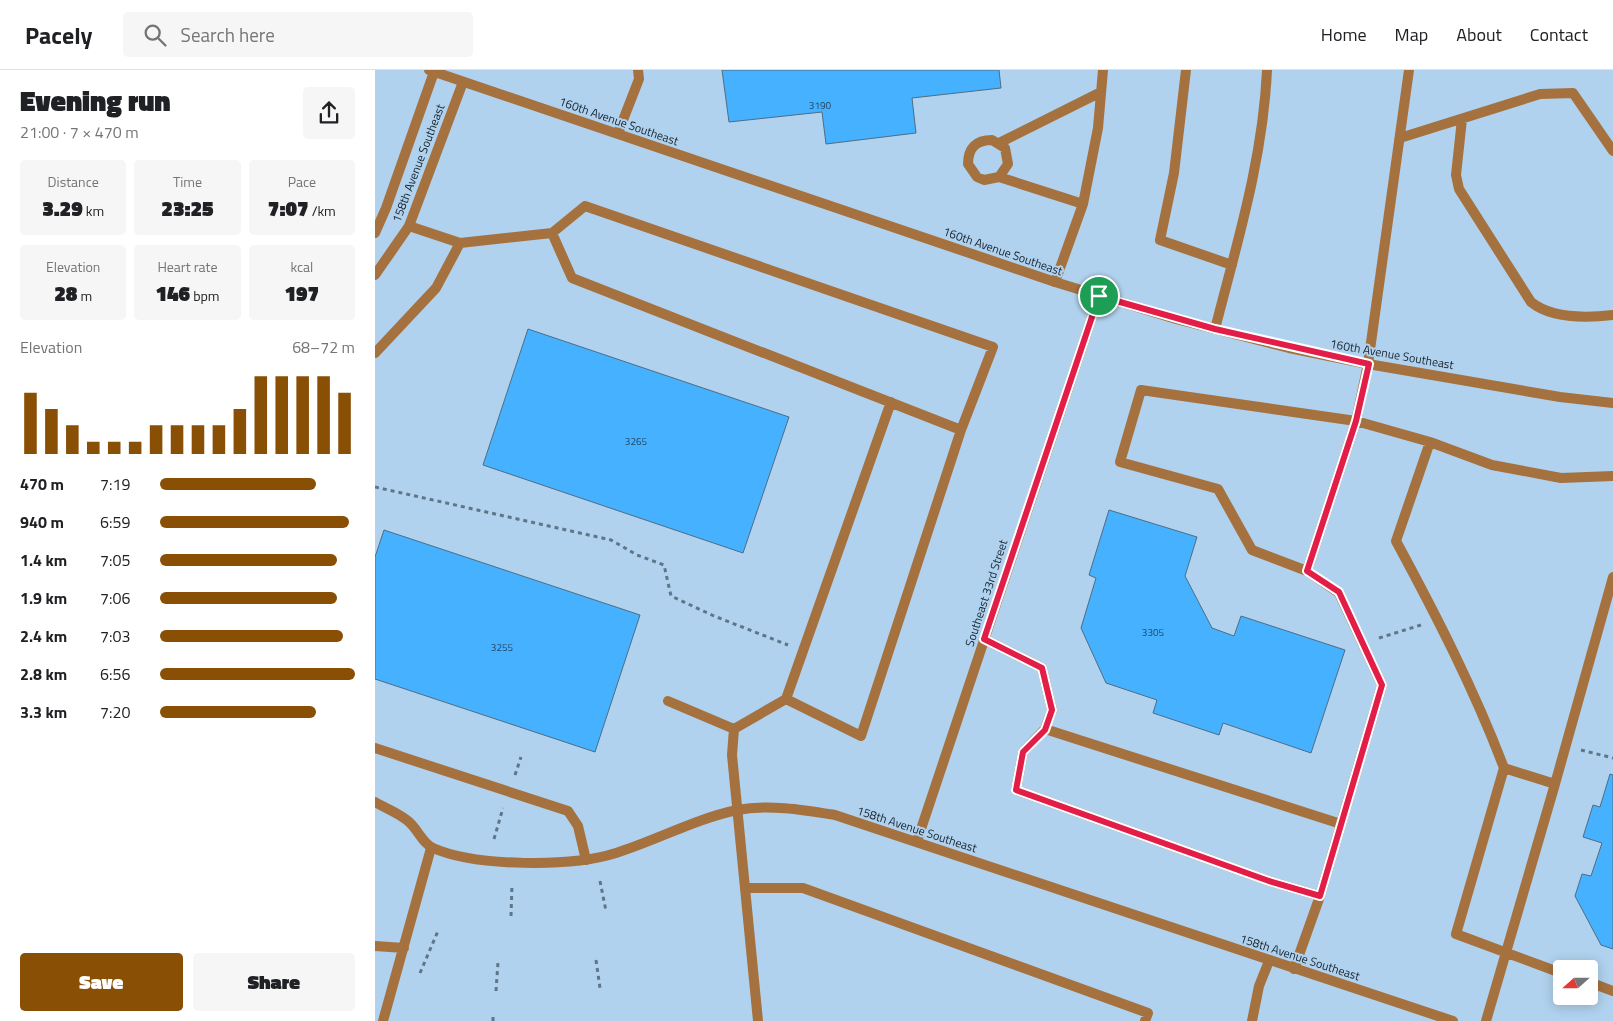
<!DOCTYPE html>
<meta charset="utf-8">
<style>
body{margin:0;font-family:"Titillium Web",sans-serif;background:#f6f6f6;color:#202124;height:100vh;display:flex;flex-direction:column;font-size:19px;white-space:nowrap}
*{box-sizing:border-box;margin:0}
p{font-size:16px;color:#757577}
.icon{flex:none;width:28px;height:28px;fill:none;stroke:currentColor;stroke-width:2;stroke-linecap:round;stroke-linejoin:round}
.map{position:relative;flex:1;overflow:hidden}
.drawer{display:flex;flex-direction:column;background:#fff;width:375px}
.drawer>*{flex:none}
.needle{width:32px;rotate:249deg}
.controls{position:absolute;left:1178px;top:890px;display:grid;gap:10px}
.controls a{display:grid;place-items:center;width:45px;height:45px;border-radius:5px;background:#fff;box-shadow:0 2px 12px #0003;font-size:25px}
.pin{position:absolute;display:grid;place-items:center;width:42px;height:42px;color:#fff;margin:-21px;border:2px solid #fff;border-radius:50%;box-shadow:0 1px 5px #0007}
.round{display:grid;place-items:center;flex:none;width:52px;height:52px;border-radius:5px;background:#f6f6f6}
.overview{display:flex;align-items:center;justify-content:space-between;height:85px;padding:0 20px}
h1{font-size:28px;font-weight:800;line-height:38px}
.metrics{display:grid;grid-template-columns:repeat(3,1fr);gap:8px;height:85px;padding:5px 20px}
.metrics div{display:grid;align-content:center;border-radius:5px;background:#f6f6f6;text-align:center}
.metrics b{font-size:21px;font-weight:800}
.metrics small{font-size:14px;font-weight:400}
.metrics p{font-size:14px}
.chart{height:140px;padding:10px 20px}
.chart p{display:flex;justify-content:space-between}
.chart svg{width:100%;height:90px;margin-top:5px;stroke:#894f05;stroke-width:6}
.button{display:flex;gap:10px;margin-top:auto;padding:10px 20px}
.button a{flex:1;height:58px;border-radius:5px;background:#894f05;color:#fff;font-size:20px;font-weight:800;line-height:58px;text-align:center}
.button a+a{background:#f6f6f6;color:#202124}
ul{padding:0 20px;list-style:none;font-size:16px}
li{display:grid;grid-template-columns:80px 60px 1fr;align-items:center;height:38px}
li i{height:12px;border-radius:6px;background:#894f05}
header{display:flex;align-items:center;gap:30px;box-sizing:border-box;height:70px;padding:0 25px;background:#fff;border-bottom:1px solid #e0e0e0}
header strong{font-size:24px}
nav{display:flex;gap:28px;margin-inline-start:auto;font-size:18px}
.search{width:350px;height:45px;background:#f6f6f6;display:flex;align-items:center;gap:12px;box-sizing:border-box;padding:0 18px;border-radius:5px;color:#757577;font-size:19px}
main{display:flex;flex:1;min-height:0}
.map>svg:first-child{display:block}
.building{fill:#46b1fe;stroke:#4e6d85}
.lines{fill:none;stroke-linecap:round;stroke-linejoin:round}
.path{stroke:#5f7588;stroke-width:3;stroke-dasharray:4 4;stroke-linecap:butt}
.service{stroke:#a5713f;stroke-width:10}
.minor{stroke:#a5713f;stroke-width:10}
.route-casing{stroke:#fff;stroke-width:10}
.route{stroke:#e11d48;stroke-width:6}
.labels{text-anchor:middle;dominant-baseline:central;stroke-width:4;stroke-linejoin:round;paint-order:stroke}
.number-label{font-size:10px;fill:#244763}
.street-label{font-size:12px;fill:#18242f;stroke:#b0d2ee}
</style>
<header>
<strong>Pacely</strong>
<div class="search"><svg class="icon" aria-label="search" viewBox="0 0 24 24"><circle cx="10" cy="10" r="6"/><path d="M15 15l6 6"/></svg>Search here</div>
<nav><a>Home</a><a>Map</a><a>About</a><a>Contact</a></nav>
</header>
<main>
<section class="drawer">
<div class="overview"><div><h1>Evening run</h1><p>21:00 · 7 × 470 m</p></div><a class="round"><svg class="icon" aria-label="share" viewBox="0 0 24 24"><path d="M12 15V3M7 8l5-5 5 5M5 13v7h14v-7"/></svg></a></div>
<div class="metrics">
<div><p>Distance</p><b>3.29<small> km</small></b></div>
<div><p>Time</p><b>23:25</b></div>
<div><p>Pace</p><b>7:07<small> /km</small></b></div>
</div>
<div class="metrics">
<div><p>Elevation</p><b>28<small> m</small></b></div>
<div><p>Heart rate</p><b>146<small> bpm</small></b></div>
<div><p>kcal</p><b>197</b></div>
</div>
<div class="chart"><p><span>Elevation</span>68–72 m</p>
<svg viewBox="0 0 160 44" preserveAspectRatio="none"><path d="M5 44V14M15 44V22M25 44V30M35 44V38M45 44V38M55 44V38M65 44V30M75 44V30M85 44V30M95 44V30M105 44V22M115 44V6M125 44V6M135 44V6M145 44V6M155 44V14"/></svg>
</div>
<ul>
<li><b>470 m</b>7:19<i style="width:80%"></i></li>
<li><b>940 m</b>6:59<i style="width:97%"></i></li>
<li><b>1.4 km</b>7:05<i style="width:91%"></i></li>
<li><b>1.9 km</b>7:06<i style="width:91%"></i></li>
<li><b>2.4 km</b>7:03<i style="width:94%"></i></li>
<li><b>2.8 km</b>6:56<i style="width:100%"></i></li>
<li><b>3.3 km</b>7:20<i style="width:80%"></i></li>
</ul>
<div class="button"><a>Save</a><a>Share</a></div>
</section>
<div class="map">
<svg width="1238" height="951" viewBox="0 0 1238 951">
<rect width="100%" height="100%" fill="#b0d2ee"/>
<!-- building -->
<path class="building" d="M347,0H624L626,18L537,28L541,63L451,74L447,42L354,52Z
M153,259L414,347L368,483L108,395Z
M734,440L822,467L810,506L837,558L859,566L866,546L970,580L936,683L848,653L844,665L778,643L782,630L731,613L706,558L721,508L714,505Z
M9,460L265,545L220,682L0,609V487Z
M1235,704L1238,705V879L1226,875L1200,826L1207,804L1216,806L1227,773L1208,767L1218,735L1225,737Z"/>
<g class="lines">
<!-- path -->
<path class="path" d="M0,417L236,470L262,485L289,495L296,526L339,546L413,575
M1004,568L1046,555
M1206,680L1238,688
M140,705L146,687
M119,769L128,738
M225,811L231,841
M136,846L137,815
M221,890L225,918
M45,903L63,861
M121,921L123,892
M118,951V946"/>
<!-- service -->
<path class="service" d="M811,0L799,103L785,170L857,195
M1087,49L1081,105L1084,119L1156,232C1177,249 1212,248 1238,245
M243,63L264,9L263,0
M1025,68L1165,24L1198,23L1238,81
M624,73L726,22
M624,107L633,94L630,78L617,70C601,70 593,78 593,94L602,107L609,110L624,107L708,134
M34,156L85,173L177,163L210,136L618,277L586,360L197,208L177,163
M680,212L708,134L723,58L728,0
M840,259C862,173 888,89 892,0
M0,283L61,218L85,173
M1055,372L1021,471C1061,545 1099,619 1129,698L1180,714L1238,507
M932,501L981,351L993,294L1034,0
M609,569L667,598L677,640L670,659L966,754L1007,615L964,523L932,501L877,480L843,419L745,392L766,320L981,351L1055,372L1117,395L1186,408L1238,406
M411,629L486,666L586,360
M293,631L359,659
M670,659L648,682L641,720L894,811L945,826L919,899
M0,678L193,741L203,756L211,790
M1129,698L1081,864L1186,903
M370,818H428L773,943L770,951
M945,826L966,754
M0,876L29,878
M1214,912L1238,921
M8,951L56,778
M383,951L357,685L359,659L411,629L516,332
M877,951L884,916L894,891
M1111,951L1180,714"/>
<!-- minor -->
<path class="minor" d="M54,0L680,212L801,249L914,278L993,294L1185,327L1238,333
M0,163L11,138L59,2
M0,205L34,156L88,12
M0,732C10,738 24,743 33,751C42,758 48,774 58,778C101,797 197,797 241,783C282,770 320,749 362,740C394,734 429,740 460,745L1078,951
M542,771L724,226"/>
</g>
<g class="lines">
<defs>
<path id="route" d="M724,226L840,259L994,294L981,351L932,501L964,522L1007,615L945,826L894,811L641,720L648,682L670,660L677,640L667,598L609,569Z"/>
</defs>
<!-- route casing -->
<use href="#route" class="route-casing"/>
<!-- route -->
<use href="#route" class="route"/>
</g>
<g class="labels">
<!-- number labels -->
<g class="number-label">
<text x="445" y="35">3190</text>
<text x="261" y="371">3265</text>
<text x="778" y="562">3305</text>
<text x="127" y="577">3255</text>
</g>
<!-- street labels -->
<g class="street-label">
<text transform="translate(244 51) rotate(19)">160th Avenue Southeast</text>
<text transform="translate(43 93) rotate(-69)">158th Avenue Southeast</text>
<text transform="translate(628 181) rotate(19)">160th Avenue Southeast</text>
<text transform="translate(1017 284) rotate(10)">160th Avenue Southeast</text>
<text transform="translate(611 523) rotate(-72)">Southeast 33rd Street</text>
<text transform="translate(542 759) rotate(18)">158th Avenue Southeast</text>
<text transform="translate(925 887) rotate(18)">158th Avenue Southeast</text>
</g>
</g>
</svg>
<div class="controls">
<a><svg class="needle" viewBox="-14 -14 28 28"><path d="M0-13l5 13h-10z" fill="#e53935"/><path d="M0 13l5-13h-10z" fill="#757577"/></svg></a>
</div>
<div class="pin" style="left:724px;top:226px;background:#1e9e55"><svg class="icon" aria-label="arrive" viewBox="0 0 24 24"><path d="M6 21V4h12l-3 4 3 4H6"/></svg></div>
</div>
</main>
